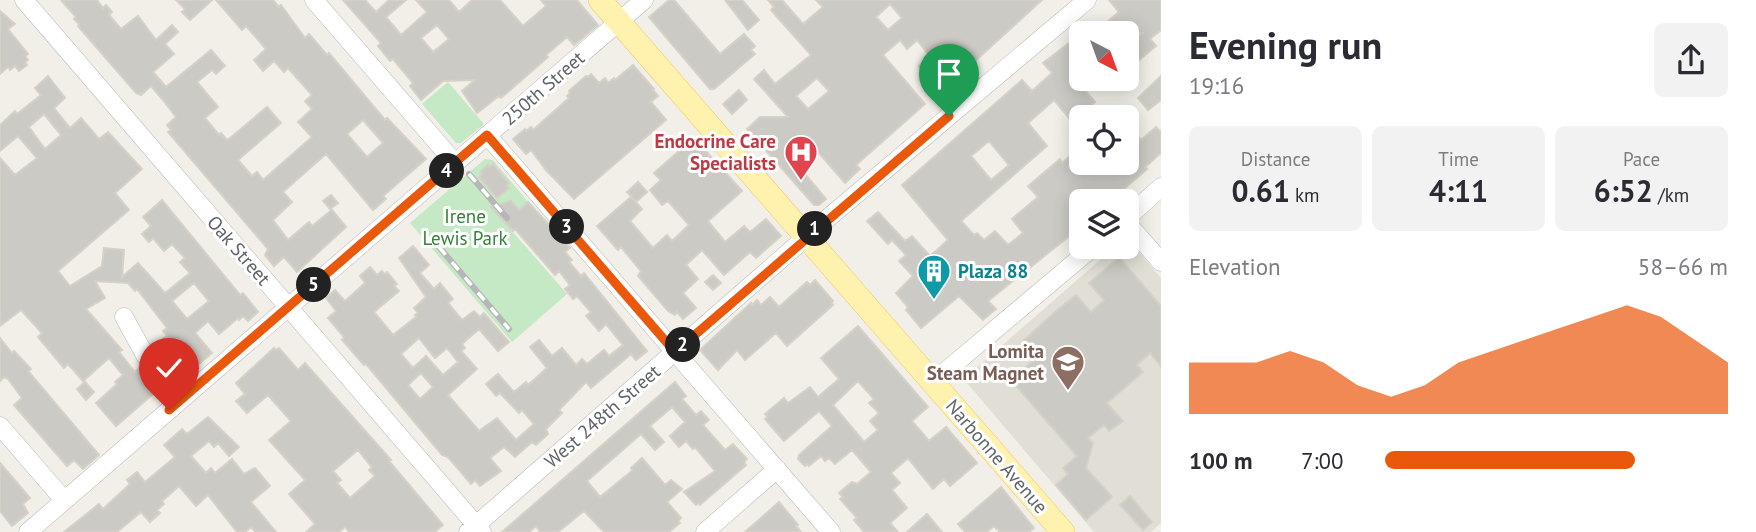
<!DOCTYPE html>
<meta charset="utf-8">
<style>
body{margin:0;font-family:"PT Sans",sans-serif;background:#f2f2f3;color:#2b2b33;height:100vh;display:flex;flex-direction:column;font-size:26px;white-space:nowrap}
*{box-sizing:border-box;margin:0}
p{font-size:23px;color:#7c7c81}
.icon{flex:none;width:38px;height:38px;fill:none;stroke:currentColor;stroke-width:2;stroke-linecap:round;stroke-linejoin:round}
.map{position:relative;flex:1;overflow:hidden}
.side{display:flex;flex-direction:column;background:#fff;width:595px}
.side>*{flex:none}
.needle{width:46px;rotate:139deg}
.tools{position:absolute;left:1069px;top:21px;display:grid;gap:14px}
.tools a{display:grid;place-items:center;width:70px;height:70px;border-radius:10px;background:#fff;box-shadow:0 4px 18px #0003;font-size:35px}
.pin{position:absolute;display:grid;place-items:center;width:60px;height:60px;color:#fff;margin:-72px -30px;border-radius:50% 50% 50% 0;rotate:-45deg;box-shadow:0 0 7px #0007}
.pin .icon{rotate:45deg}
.km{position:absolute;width:35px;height:35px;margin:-18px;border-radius:50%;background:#222;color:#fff;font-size:19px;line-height:35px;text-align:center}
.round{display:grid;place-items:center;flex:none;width:74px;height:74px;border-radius:10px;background:#f2f2f3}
.overview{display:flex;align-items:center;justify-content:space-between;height:119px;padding:0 28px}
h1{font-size:38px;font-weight:700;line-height:52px}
.metrics{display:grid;grid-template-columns:repeat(3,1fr);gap:10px;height:119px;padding:7px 28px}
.metrics div{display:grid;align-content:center;border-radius:10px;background:#f2f2f3;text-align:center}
.metrics b{font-size:30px;font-weight:700}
.metrics small{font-size:19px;font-weight:400}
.metrics p{font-size:19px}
.chart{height:196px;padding:14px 28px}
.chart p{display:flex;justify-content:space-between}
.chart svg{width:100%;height:126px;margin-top:7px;fill:#ea580c;opacity:.7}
ul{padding:0 28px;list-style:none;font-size:23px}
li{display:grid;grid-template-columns:112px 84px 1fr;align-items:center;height:52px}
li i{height:18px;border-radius:9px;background:#ea580c}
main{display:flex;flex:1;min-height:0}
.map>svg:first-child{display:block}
.education{fill:#e1ded6}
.green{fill:#c5e8c5}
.building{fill:#cccac5;stroke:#d6d1c6;stroke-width:2;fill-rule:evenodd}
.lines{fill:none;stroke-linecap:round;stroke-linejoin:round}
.minor-casing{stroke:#b5b8bc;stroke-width:19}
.major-casing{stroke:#f2c960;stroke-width:24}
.minor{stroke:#fff;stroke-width:18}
.major{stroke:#fff2af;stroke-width:23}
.rail-casing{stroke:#b6b7b8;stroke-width:6}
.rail{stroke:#fff;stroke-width:3.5;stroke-dasharray:10;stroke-linecap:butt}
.route-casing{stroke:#fff;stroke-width:14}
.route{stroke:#ea580c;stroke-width:9}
.labels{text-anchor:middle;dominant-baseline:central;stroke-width:6;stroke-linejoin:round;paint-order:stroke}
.street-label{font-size:19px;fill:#5f6368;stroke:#fff}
.health-label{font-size:19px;font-weight:bold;fill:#be3a42;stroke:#fff;text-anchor:end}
.park-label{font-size:19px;fill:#348238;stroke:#fff}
.culture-label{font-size:19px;font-weight:bold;fill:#0d838f;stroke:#fff;text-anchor:start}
.education-label{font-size:19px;font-weight:bold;fill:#785e54;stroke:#fff;text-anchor:end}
</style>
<main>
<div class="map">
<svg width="1161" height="532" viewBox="0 0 1161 532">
<rect width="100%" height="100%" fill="#f1efe8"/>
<!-- education -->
<path class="education" d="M1127,238L1161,278V523L1151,532H1094L967,383V376L1115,247H1127Z"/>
<!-- green -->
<path class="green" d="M448,82L484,124L461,143H456L422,104Z
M485,159L493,160L528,202L505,223L567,294L512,342L410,223Z"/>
<!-- building -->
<path class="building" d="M61,0H97L103,8L106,5L112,12L109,15L121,29L138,16L156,40L172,25L178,32L165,44L174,54L153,72L166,87L211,50L225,66L216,74L212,70L197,82L218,107L205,118L219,135L221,133L227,140L230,138L267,107L281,123L238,160L252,176L257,172L263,180L312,137L298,122L312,109L305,101L312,95L288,68L284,72L274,61L263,71L254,60L266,49L246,26L242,30L216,0H273L279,7L281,5L305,38L309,34L327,55L329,53L385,120L387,118L426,159L383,196L386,199L373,210L326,154L283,192L292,202L273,220L288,240L309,222L312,226L332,210L346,227L297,272L284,257L274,266L265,255L268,249L168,132L171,130L167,125L176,117L163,100L151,86L141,95L136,93L78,26L79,24L74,19L76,17ZM363,120L383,143L367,157L347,134Z
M176,0H212L190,20L182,12L185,9Z
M343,0H365L376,12L389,0H406L386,17L401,35L427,12L416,0H449L459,12L472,0H500L523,26L546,6L541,0H577L598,25L574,45L567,37L546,55L548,57L501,98L499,96L477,113L462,91L475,80L443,81L421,100L410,86L413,83L393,59L390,61L378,46L381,43ZM437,25L449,39L433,52L421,38Z
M669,0H674L720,54L744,34L755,46L751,50L755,54L714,89H710L649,17Z
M725,0H742L759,20L748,30Z
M768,0H782L803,24L823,7L816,0H1042L962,73L957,67L939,84L937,81L934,83L919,66L930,56L917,40L907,49L900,40L883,55L925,104L856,165L860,169L845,183L812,145L794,161L826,199L819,205H814L747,129L760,117H788L754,79L764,70L775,84L811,55L771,10L774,7ZM890,4L902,18L888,30L876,17ZM817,78L829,91L808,109L796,96Z
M1109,0H1161V30L1150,39L1156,46L1127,70V46L1142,33H1094L1119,12Z
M0,11L15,24L8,29L28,54L25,56L28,60L25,63L27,65L19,71L15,66L10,70L8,67L0,74Z
M1082,33V75L1076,80L1095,102L1084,112L1088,115L1082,117V121L1076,126L1054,100L1028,123L1047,146L961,221L974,235L977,233L984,240L995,231L1008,245L1023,233L1012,219L1038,197L1028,186L1060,159L1062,163L1082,146V163H1092L1100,172L1111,163H1127V139L1134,132L1141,140L1156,127L1161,132V153L1145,167L1147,169L1110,201H1082V226L988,301L996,309L983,320L959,296L921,328L906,310L908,307L896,293L913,276L899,261L906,255L892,240L888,244L867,221L878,212L905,241L912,236L930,256L948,240L902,185L1022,80L1032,91L1052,73L1043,63ZM989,141L1009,165L991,180L971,156Z
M633,65L654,89L653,90L658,96L651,102L666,120L574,199L546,170L531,150L526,154L513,139L525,129L526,131L531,127L533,130L569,98L567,96L570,93L569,91L586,76L588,77L591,74L599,83L605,78L608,83L614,78L615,80Z
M48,76L65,98L54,108L70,128L81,118L99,139L108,132L142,169L115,193L129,210L58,271L70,286L102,266L104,248L124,250L122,277L138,263L165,293L190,273L180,262L185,258L172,244L164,251L153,238L149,242L142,234L151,226L143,217L162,200L240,295L243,293L258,312L248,321L243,316L239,320L238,318L219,334L208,321L195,333L212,353L199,364L196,360L192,364L189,361L185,365L164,338L167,336L163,331L167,328L137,289L135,291L128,283L95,281L105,298L86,309L122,350L119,352L135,372L140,367L154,382L151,384L155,389L152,392L153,394L116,426L96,403L117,384L115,382L123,375L109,358L83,381L68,364L64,368L38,337L42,333L21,310L0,326V158L15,175L37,158L18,136L0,151V125L15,111L17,114L41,95L35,88ZM44,114L61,135L45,149L29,127ZM194,283L209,301L187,319L172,301Z
M1161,76V100L1148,110L1138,98Z
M739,90L747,100L732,114L723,104Z
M694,138L742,191L708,221L725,242L744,226L750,232L766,219L781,236L756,258L750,252L724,275L702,250L686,265L698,279L683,293L696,308L683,319L677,312L675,315L668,311L638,276L641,271L621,247L618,250L597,226L631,197L642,209L630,221L653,248L667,235L672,241L689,225L668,201L662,205L650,190L661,180L654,173Z
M493,164L509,183L506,185L509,188L497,198L479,177L482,174L480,172L488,165L490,167Z
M638,182L647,192L636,202L627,192Z
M331,195L338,203L330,209L323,201Z
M511,201L519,210L528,202L561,238L570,248L565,252L572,260L569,262L581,276L584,273L647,351L636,360L631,354L591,388L586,382L559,410L562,413L546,429L548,434L536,445L532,442L515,457L504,447L490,458L501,471L480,486L475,480L471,484L448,457L442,455L366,364L364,365L342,340L344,337L328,318L336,311L326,298L335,290L345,301L365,283L360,276L370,267L377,275L382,271L384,274L387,272L397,284L394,286L399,291L374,312L393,335L416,317L415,315L418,313L414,308L426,297L399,258L413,246L429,265L420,273L434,289L440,283L453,299L448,303L462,320L474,311L480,317L484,313L509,342L498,351L479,329L462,344L465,348L461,351L477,369L448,395L479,431L497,418L516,440L534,424L522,410L519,413L500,393L496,396L486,384L498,374L514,392L526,382L528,385L547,368L530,347L539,340L552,356L562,348L576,365L582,359L587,364L604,350L609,356L623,345L606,324L599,331L586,316L591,312L577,296L573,299L565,289L570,285L559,271L555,275L515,229L513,231L491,207ZM419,338L435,358L447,348L458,362L443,375L426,356L413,368L401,354ZM421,373L433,387L420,399L408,385Z
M1119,257L1161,306V366L1150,353L1137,365L1143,372L1107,403L1123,421L1109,431L1104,425L1088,438L1093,443L1086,468L1112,497L1086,520L1056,485L1068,474L1063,468L1077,456L1011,380L1038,356L1024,340L1056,311L1076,295L1091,312L1104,300L1089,283Z
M713,275L721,283L713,290L705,282Z
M815,280L833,301L831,303L833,305L787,346L776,333L745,360L737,350L718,370L700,350L751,303L752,305L757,300L761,305L770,297L779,307L807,282L810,285Z
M858,326L928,407L912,421L929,441L946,427L977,463L950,486L944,479L933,489L908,458L891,473L900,483L892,490L907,508L890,523L898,532H864L854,520L857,518L840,499L843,497L839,493L852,482L857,484L871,472L852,450L835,464L829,458L825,461L821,456L809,466L807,464L805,466L798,459L799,455L832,426L819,411L784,441L765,419L768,417L765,414L784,398L788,403L810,387L818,397L839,379L821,358ZM858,381L874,399L869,403L879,413L870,421L878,430L864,442L833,405Z
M0,338L12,353L14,351L31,369L28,371L99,455L83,469L74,460L67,466L14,405L22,398L8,379L4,377L0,381Z
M274,348L276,350L279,348L298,370L305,363L391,460L389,461L443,525L435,532H349L345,527L339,532H306L315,524L289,494L305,480L269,440L291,421L268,395L247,413L236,401L245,394L236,383ZM358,450L370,465L372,467L369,470L375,476L350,498L337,483L341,480L333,471Z
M85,382L94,392L86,400L77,389Z
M675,382L686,396L682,399L696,415L701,411L709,420L703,425L725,450L733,444L747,459L744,462L746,465L700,505L699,503L696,505L684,492L715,471L695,447L693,449L686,441L679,447L670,436L685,422L672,407L650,426L664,442L655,450L641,434L587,481L600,497L633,470L631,468L642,458L665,485L671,480L682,489L667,502L681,518L678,521L680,523L669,532H604L584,511L558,532H540L536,526L529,532H502Z
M208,417L239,447L229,456L218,443L214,447L209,441L191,456L206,473L211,468L215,473L232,459L244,474L255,468L270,486L251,502L276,532H256L251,527L245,532H237L208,495L196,506L179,486L162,501L164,504L157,510L160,513L150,522L141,512L117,532H64L99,504L103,509L130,484L127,480L137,472L145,482L175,457L164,445L182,429L187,434Z
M0,463L30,498L23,504L28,513L12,526L0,511Z
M1001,487L1034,528L1029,532H1000L994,526L987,532H965L958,524Z
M1130,496L1152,522L1143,530L1120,505Z
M779,502L798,525L796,526L801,532H745Z
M927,514L942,532H907Z"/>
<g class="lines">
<defs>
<path id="minor" d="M24,0L482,532
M314,0L455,163
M487,135L831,532
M1127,218L1161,187
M1127,223L1161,262
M124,317L145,355L183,398
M933,382L1093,247
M0,426L64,500
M28,532L644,0
M468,532L828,218L1087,0
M705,532L777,469"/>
<path id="major" d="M600,0L1063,532"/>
</defs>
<!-- minor casing -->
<use href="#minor" class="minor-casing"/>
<!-- major casing -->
<use href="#major" class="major-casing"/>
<!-- minor -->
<use href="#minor" class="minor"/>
<!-- major -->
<use href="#major" class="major"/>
<defs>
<path id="rail" d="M469,174L507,218
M439,247L509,329"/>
</defs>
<!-- rail casing -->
<use href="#rail" class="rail-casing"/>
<!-- rail -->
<use href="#rail" class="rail"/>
</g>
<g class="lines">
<defs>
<path id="route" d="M169,410L487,135L675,352L949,116"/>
</defs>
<!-- route casing -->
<use href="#route" class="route-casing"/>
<!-- route -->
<use href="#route" class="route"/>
</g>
<!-- icons -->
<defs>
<symbol id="hospital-pin" viewBox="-11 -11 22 30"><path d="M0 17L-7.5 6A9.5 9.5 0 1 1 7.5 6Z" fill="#e0444e" stroke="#fff"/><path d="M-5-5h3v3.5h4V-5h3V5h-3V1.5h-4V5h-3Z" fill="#fff"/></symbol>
<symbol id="building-pin" viewBox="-11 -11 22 30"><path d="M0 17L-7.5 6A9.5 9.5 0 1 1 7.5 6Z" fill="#0f9aa8" stroke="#fff"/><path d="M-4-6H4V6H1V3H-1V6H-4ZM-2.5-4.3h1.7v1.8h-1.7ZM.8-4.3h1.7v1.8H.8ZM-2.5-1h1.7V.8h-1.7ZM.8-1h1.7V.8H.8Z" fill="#fff"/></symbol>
<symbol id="school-pin" viewBox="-11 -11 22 30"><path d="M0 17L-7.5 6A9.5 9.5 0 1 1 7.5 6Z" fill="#8d6e63" stroke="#fff"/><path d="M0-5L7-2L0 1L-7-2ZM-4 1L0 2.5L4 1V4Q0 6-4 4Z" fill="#fff"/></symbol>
</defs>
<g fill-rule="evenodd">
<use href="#hospital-pin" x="782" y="133" width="38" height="52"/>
<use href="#building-pin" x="915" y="252" width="38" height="52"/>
<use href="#school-pin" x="1049" y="343" width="38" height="52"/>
</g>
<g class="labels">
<!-- street labels -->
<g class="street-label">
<text transform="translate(543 88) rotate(-41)">250th Street</text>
<text transform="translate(239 250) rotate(49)">Oak Street</text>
<text transform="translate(602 416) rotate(-41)">West 248th Street</text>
<text transform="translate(997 456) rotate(49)">Narbonne Avenue</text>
</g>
<!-- health labels -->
<g class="health-label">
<text x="776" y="141">Endocrine Care<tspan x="776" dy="22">Specialists</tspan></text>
</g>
<!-- park labels -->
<g class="park-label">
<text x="465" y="216">Irene<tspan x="465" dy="22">Lewis Park</tspan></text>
</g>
<!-- culture labels -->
<g class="culture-label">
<text x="958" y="271">Plaza 88</text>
</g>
<!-- education labels -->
<g class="education-label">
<text x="1044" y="351">Lomita<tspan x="1044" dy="22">Steam Magnet</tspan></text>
</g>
</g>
</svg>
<div class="tools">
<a><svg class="needle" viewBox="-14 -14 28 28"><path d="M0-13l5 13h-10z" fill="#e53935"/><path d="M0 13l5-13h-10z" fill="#7c7c81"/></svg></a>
<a><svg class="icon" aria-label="locate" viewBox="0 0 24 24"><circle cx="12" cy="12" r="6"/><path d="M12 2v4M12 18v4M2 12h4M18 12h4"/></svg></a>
<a><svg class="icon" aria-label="layers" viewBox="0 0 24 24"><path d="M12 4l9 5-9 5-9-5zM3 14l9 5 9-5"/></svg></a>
</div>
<div class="pin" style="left:949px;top:116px;background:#1e9e55"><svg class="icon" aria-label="arrive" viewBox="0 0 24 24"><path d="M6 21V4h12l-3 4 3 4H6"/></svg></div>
<div class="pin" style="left:169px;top:410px;background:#d93025"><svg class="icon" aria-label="check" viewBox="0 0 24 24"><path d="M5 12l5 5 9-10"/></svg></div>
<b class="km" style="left:815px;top:229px">1</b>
<b class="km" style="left:683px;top:345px">2</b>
<b class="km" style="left:567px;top:227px">3</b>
<b class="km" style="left:447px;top:171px">4</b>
<b class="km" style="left:314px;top:285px">5</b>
</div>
<section class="side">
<div class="overview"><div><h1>Evening run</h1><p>19:16</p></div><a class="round"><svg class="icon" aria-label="share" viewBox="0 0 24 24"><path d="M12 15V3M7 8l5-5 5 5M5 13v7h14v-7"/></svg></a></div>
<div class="metrics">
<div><p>Distance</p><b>0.61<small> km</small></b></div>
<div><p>Time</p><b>4:11</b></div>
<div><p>Pace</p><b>6:52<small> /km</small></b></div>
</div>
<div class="chart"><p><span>Elevation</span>58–66 m</p>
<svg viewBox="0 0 160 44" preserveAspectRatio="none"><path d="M0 44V26L10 26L20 26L30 22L40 26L50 34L60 38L70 34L80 26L90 22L100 18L110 14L120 10L130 6L140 10L150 18L160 26V44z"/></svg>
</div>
<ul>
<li><b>100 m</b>7:00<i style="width:73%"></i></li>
</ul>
</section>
</main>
